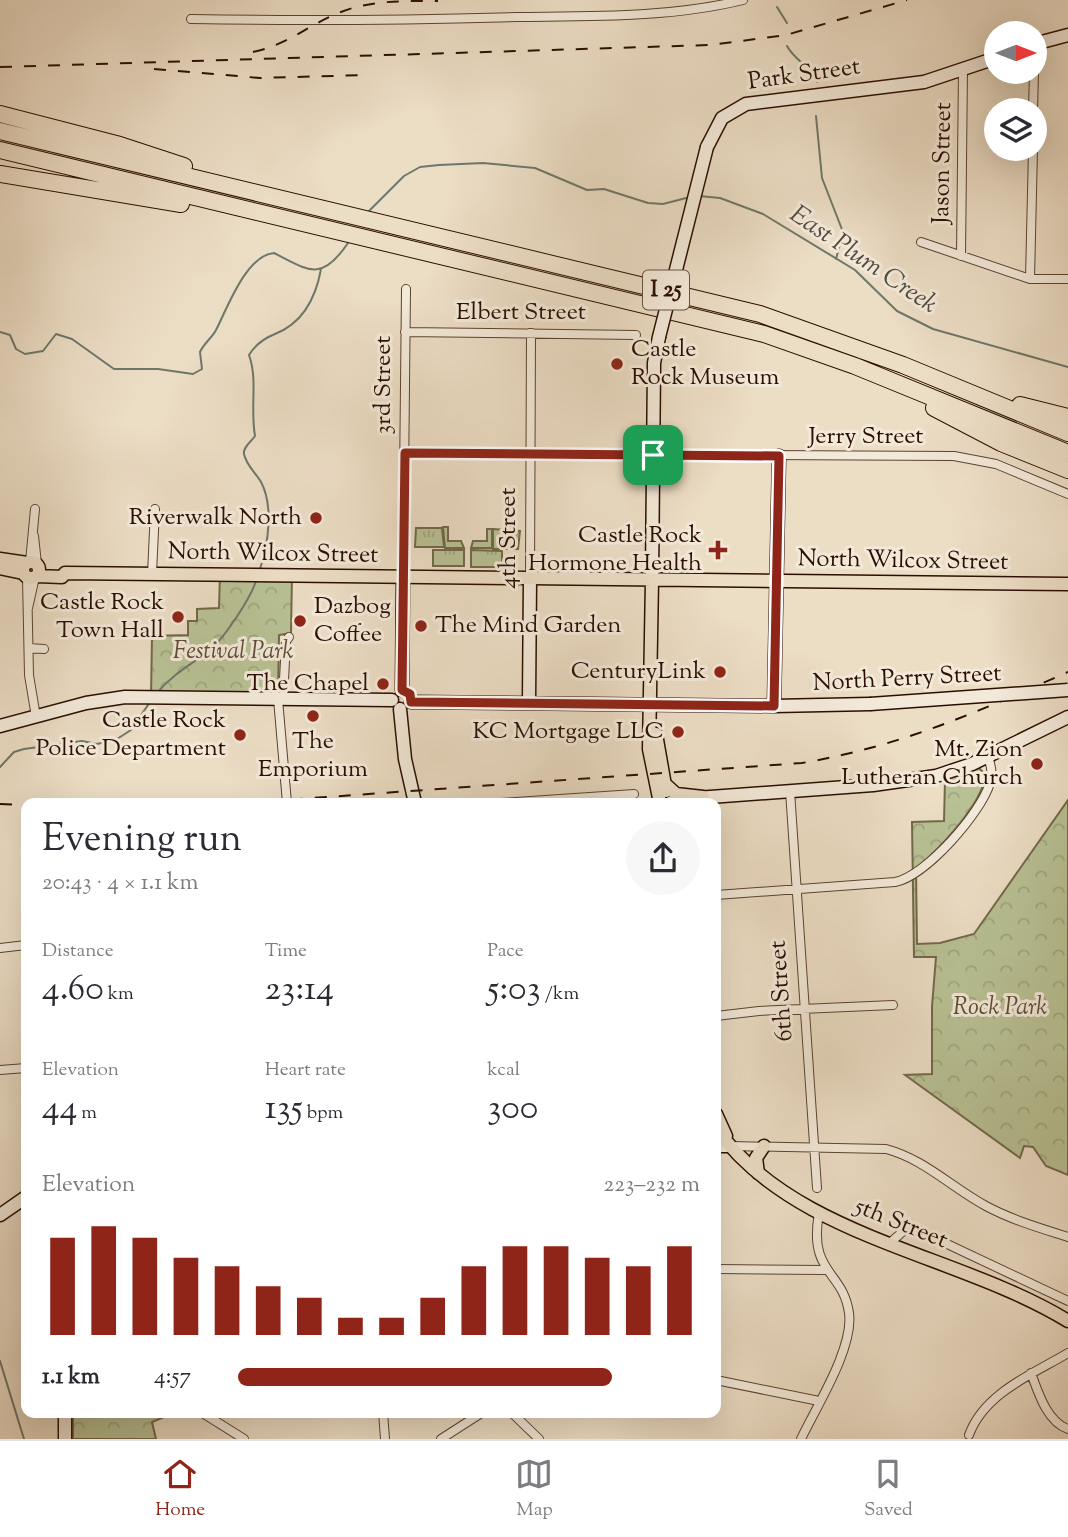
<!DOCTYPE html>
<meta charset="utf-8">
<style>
body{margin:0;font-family:"Sorts Mill Goudy",serif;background:#f7f7f7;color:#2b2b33;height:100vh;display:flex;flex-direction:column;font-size:26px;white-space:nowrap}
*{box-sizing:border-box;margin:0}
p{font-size:23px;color:#7c7c81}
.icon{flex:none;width:38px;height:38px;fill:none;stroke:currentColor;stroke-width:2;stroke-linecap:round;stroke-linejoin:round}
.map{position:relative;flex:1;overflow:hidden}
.drawer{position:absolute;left:21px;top:798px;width:700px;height:620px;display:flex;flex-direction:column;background:#fff;border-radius:14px;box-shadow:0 7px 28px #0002}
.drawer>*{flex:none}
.needle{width:46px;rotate:90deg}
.fabs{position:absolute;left:984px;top:21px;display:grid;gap:14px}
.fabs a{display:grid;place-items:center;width:63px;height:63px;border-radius:50%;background:#fff;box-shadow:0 7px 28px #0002;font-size:35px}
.pin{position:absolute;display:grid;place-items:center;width:60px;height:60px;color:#fff;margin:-30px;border-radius:14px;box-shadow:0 4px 10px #0006}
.round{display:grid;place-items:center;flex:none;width:74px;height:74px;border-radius:37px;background:#f7f7f7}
.headline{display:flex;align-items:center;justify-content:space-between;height:119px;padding:0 21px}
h1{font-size:38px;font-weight:600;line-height:52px}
.figures{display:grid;grid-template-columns:repeat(3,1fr);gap:10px;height:119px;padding:7px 21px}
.figures div{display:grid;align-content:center}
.figures b{font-size:35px;font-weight:600}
.figures small{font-size:19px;font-weight:400}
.figures p{font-size:19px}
.chart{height:196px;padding:14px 21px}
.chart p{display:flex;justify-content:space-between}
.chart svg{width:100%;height:126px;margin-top:7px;stroke:#8f2418;stroke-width:6}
ul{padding:0 21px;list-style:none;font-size:23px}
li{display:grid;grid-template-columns:112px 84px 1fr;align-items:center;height:52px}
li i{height:18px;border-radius:9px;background:#8f2418}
.dock{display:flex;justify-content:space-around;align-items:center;height:98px;border-top:2px solid #e1e1e2;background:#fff;font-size:19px;color:#7c7c81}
.dock a{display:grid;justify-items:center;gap:4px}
.dock .active{color:#8f2418}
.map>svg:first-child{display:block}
.grass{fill:url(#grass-tufts);stroke:#72684a;stroke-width:2}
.park{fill:url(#park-crowns);stroke:#72684a;stroke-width:2}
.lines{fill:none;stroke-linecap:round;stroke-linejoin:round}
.stream{stroke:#6e7769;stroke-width:2}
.street-casing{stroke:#5b4232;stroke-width:10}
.secondary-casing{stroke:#2b0e01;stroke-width:15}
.primary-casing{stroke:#2b0e01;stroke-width:15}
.highway-casing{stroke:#2b0e01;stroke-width:18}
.street{stroke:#f3e9d9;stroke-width:8}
.secondary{stroke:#f3e9d9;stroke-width:12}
.primary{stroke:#ecddc5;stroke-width:12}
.highway{stroke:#ecddc5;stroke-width:16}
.rail{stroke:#2b0e01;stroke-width:2;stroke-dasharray:12 12;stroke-linecap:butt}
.secondary-bridge-casing{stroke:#2b0e01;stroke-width:15;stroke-linecap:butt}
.secondary-bridge{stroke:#f3e9d9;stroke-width:12}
.route-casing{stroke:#fff;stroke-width:14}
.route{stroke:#8f2418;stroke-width:9}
.poi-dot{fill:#8f2418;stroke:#f3e9d9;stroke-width:2.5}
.labels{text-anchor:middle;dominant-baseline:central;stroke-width:6;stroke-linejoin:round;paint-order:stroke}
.shield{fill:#f3e9d9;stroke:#675042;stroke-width:2}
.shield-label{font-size:23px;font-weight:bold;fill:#2b0e01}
.street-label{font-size:24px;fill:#2b0e01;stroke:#f3e9d9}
.poi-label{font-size:24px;fill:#2b0e01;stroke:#f3e9d9;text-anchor:end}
.park-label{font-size:24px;font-style:italic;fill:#5c4d34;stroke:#f3e9d9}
.water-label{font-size:26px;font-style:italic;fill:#524b3e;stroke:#f3e9d9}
</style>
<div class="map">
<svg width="1068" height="1439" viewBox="0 0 1068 1439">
<defs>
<pattern id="grass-tufts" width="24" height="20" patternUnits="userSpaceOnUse" patternTransform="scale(1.75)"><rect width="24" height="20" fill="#b8c194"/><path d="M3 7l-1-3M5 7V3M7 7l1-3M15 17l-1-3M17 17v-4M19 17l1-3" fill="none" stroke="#9ea57e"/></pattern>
<pattern id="park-crowns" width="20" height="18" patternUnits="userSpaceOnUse" patternTransform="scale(1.75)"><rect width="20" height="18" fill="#b8c194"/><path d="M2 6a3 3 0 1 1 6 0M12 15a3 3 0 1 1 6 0" fill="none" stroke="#9ea57e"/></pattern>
</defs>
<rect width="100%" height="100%" fill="#ecddc5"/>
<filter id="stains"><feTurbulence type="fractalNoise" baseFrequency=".00286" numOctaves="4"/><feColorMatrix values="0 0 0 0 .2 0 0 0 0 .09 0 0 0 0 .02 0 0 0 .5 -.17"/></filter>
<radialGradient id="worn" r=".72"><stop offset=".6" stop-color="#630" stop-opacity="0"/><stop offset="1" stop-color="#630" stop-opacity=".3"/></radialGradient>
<!-- grass -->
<path class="grass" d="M443,527H448V541H461L464,548H445Z
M416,528H442L444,547H415Z
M487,529H492V548H471L473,541H487Z
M493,529L520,531L518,549H493Z
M433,550H464V566H433Z
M471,550L502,551V567H471Z"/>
<!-- park -->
<path class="park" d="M220,574L292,575L291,633L279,635L278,699L151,697L152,636L188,635V621H197V609L219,608Z
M979,768L986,775C981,806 939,849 916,869L917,944L940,943L974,934L1068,800V1175L1046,1166L1033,1147L1024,1146L1020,1158L905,1075L932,1074V1006L936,957H914L912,822L944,821L945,780Z
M73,1412H176L152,1422L156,1439H73Z"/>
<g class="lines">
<!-- stream -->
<path class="stream" d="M777,7L787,23
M787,46C795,61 811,66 817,82
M816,116L822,178L843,232L836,259
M699,196L720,198L763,214L855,270L897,311L933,329L1068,367
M368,212L404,176L420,167L439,165L483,163L535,168L587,190L604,189L648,203L663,204L690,197
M0,332L10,335L16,349L25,354L43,351L56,334L72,339L114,369H158L193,374L202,369L200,352C204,343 212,338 216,330C227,309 246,255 274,253C308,270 321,283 348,243
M260,569C268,545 274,506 261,482C256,473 246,465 244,454C243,447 251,442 255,436C250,407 258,380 249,355C255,345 265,338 275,334C303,323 316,297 321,269
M157,693C171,676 188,666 205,654C221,644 250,599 256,581
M0,767L14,752L24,749L82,741L97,744L117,739L131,730L150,702
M0,1361L24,1439"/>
<defs>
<path id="street" d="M191,19C299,21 407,20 516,17C591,16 669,18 743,0
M1033,110L1034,72
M921,242L1030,279H1068
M961,256L963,69
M1030,279L1033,149
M405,332L636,335
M405,453L954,456L996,464L1068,494
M34,536L37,564
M30,562L35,509
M152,574L155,509
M403,577L406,289
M27,578L29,675L36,717
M530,578L531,333
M28,608L35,577
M29,648L44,649
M278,699L287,803
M283,699L286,641L289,637
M790,791L817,1188
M501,803L634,794
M716,895L895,882C926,876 981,813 990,783C993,775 991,765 988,757
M0,948L26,945
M716,1016L759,1011L893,1005
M0,1070L26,1068
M730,1146L886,1149C924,1159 951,1187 986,1206C1012,1220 1040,1228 1068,1237
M891,1242L909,1226L1068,1301
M716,1269L825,1270
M1031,1373C1038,1392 1047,1422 1068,1429
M716,1380L819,1401
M201,1412L244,1439
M383,1412L385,1439
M511,1412L539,1439
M969,1435C984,1393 1033,1374 1068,1353
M441,1439L483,1412
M801,1439C816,1407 854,1348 849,1313C843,1270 808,1274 819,1213"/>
<path id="secondary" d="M1034,44L1068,35
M707,147L722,118L746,104L924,82L996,58
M652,580L654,363L659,337
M402,690L403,577
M411,702L774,706L870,704
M529,702L530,578
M774,706L779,456
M400,709L405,759L415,803
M0,726L86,703L125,697L392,700
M670,803L683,799L873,785L936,776L972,764L1068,717
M716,1146H730
M0,1215L26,1197
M65,1439V1412"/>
<path id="primary" d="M0,559L27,563
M23 570a8 8 0 1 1 16 0a8 8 0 1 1-16 0Z
M0,568L23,573
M37,576L62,577L65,573L1068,584
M652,580L649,749L660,803
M656,734L666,791
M665,784L676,794L703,797
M716,1114L726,1136
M716,1128C794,1238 957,1253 1068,1321
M758,1173L756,1158L764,1146"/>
<path id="highway" d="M0,114L120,145L184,166
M0,131L760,314L903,365L1068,433
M0,150L764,334L855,366L1068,453
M0,174L181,204
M1020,405L1068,417
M934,408L1001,443L1068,470"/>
</defs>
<!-- street casing -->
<use href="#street" class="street-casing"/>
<!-- secondary casing -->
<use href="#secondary" class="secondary-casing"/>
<!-- primary casing -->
<use href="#primary" class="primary-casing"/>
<!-- highway casing -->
<use href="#highway" class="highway-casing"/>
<!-- street -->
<use href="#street" class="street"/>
<!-- secondary -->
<use href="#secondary" class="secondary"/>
<!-- primary -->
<use href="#primary" class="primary"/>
<!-- highway -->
<use href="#highway" class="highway"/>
<!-- rail -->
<path class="rail" d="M253,52C287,45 310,24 341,12C371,0 405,1 438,1
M0,67L711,45L786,35L907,0
M154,69L260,78L367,75
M243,803L802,763C902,746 977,712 1068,672
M0,804L26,805"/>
<defs>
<path id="secondary-bridge" d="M659,337L707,147
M870,704L1068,690"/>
</defs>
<!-- secondary-bridge casing -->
<use href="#secondary-bridge" class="secondary-bridge-casing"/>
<!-- secondary-bridge -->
<use href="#secondary-bridge" class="secondary-bridge"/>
</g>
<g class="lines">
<defs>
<path id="route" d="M405,453L779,456L774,706L411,702L410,694L402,690Z"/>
</defs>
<!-- route casing -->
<use href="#route" class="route-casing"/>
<!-- route -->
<use href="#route" class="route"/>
</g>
<!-- markers -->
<g class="poi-dot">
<circle cx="617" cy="364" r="7"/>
<circle cx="316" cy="518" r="7"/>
<path d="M714.5 539.5h7v7h7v7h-7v7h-7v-7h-7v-7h7z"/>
<circle cx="178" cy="617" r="7"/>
<circle cx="300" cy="621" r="7"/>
<circle cx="421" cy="626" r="7"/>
<circle cx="720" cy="672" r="7"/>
<circle cx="383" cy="684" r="7"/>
<circle cx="313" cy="716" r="7"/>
<circle cx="678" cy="732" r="7"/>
<circle cx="240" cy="735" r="7"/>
<circle cx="1037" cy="764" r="7"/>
</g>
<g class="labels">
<!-- shield labels -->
<rect class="shield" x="643" y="270.5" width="46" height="39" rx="5"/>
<g class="shield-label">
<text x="666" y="290">I 25</text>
</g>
<!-- street labels -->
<g class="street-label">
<text transform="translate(804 75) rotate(-8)">Park Street</text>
<text transform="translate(943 163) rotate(-89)">Jason Street</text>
<text x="521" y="313">Elbert Street</text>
<text transform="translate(384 385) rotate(-90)">3rd Street</text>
<text x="866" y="437">Jerry Street</text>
<text transform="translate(509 538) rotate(-90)">4th Street</text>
<text transform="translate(273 554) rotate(1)">North Wilcox Street</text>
<text transform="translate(903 561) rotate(1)">North Wilcox Street</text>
<text transform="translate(907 679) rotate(-3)">North Perry Street</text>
<text transform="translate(782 991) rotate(-94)">6th Street</text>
<text transform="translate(901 1224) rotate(22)">5th Street</text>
</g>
<!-- poi labels -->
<g class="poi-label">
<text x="631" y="350" text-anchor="start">Castle<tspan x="631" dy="28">Rock Museum</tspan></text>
<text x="302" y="518">Riverwalk North</text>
<text x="702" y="536">Castle Rock<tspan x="702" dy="28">Hormone Health</tspan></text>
<text x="164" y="603">Castle Rock<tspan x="164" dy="28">Town Hall</tspan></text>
<text x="314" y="607" text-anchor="start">Dazbog<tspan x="314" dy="28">Coffee</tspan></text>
<text x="435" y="626" text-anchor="start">The Mind Garden</text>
<text x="706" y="672">CenturyLink</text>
<text x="369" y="684">The Chapel</text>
<text x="226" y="721">Castle Rock<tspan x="226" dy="28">Police Department</tspan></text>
<text x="664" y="732">KC Mortgage LLC</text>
<text x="313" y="742" text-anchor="middle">The<tspan x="313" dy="28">Emporium</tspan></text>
<text x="1023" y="750">Mt. Zion<tspan x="1023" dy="28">Lutheran Church</tspan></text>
</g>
<!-- park labels -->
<g class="park-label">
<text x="233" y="652">Festival Park</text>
<text x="1000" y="1008">Rock Park</text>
</g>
<!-- water labels -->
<g class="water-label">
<text transform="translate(863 260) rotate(34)">East Plum Creek</text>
</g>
</g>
<rect width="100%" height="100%" filter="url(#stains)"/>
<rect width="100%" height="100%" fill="url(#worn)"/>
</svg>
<div class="fabs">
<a><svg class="needle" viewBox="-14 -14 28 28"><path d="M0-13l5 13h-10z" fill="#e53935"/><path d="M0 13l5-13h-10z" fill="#7c7c81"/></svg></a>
<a><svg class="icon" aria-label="layers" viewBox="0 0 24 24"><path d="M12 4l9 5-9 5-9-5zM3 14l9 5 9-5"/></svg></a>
</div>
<div class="pin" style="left:653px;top:455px;background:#1e9e55"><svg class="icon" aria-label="arrive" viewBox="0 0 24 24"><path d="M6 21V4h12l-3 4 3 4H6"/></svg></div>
<section class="drawer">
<div class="headline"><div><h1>Evening run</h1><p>20:43 · 4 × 1.1 km</p></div><a class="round"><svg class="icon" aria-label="share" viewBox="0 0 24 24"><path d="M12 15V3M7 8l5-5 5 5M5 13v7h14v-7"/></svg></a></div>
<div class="figures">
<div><p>Distance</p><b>4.60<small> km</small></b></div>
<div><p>Time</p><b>23:14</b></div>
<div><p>Pace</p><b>5:03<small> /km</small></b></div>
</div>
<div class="figures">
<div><p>Elevation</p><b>44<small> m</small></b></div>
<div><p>Heart rate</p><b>135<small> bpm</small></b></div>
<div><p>kcal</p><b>300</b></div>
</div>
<div class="chart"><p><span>Elevation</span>223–232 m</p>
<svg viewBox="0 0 160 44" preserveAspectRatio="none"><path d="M5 44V10M15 44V6M25 44V10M35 44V17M45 44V20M55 44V27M65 44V31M75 44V38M85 44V38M95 44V31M105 44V20M115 44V13M125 44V13M135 44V17M145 44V20M155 44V13"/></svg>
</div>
<ul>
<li><b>1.1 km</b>4:57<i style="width:81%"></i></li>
</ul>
</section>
</div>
<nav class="dock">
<a class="active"><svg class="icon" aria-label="home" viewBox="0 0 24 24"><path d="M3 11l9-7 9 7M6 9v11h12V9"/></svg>Home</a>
<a><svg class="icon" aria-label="map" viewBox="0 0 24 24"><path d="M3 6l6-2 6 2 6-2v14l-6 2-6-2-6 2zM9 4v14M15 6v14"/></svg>Map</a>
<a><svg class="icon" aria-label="saved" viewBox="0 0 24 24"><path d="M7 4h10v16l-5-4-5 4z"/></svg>Saved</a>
</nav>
